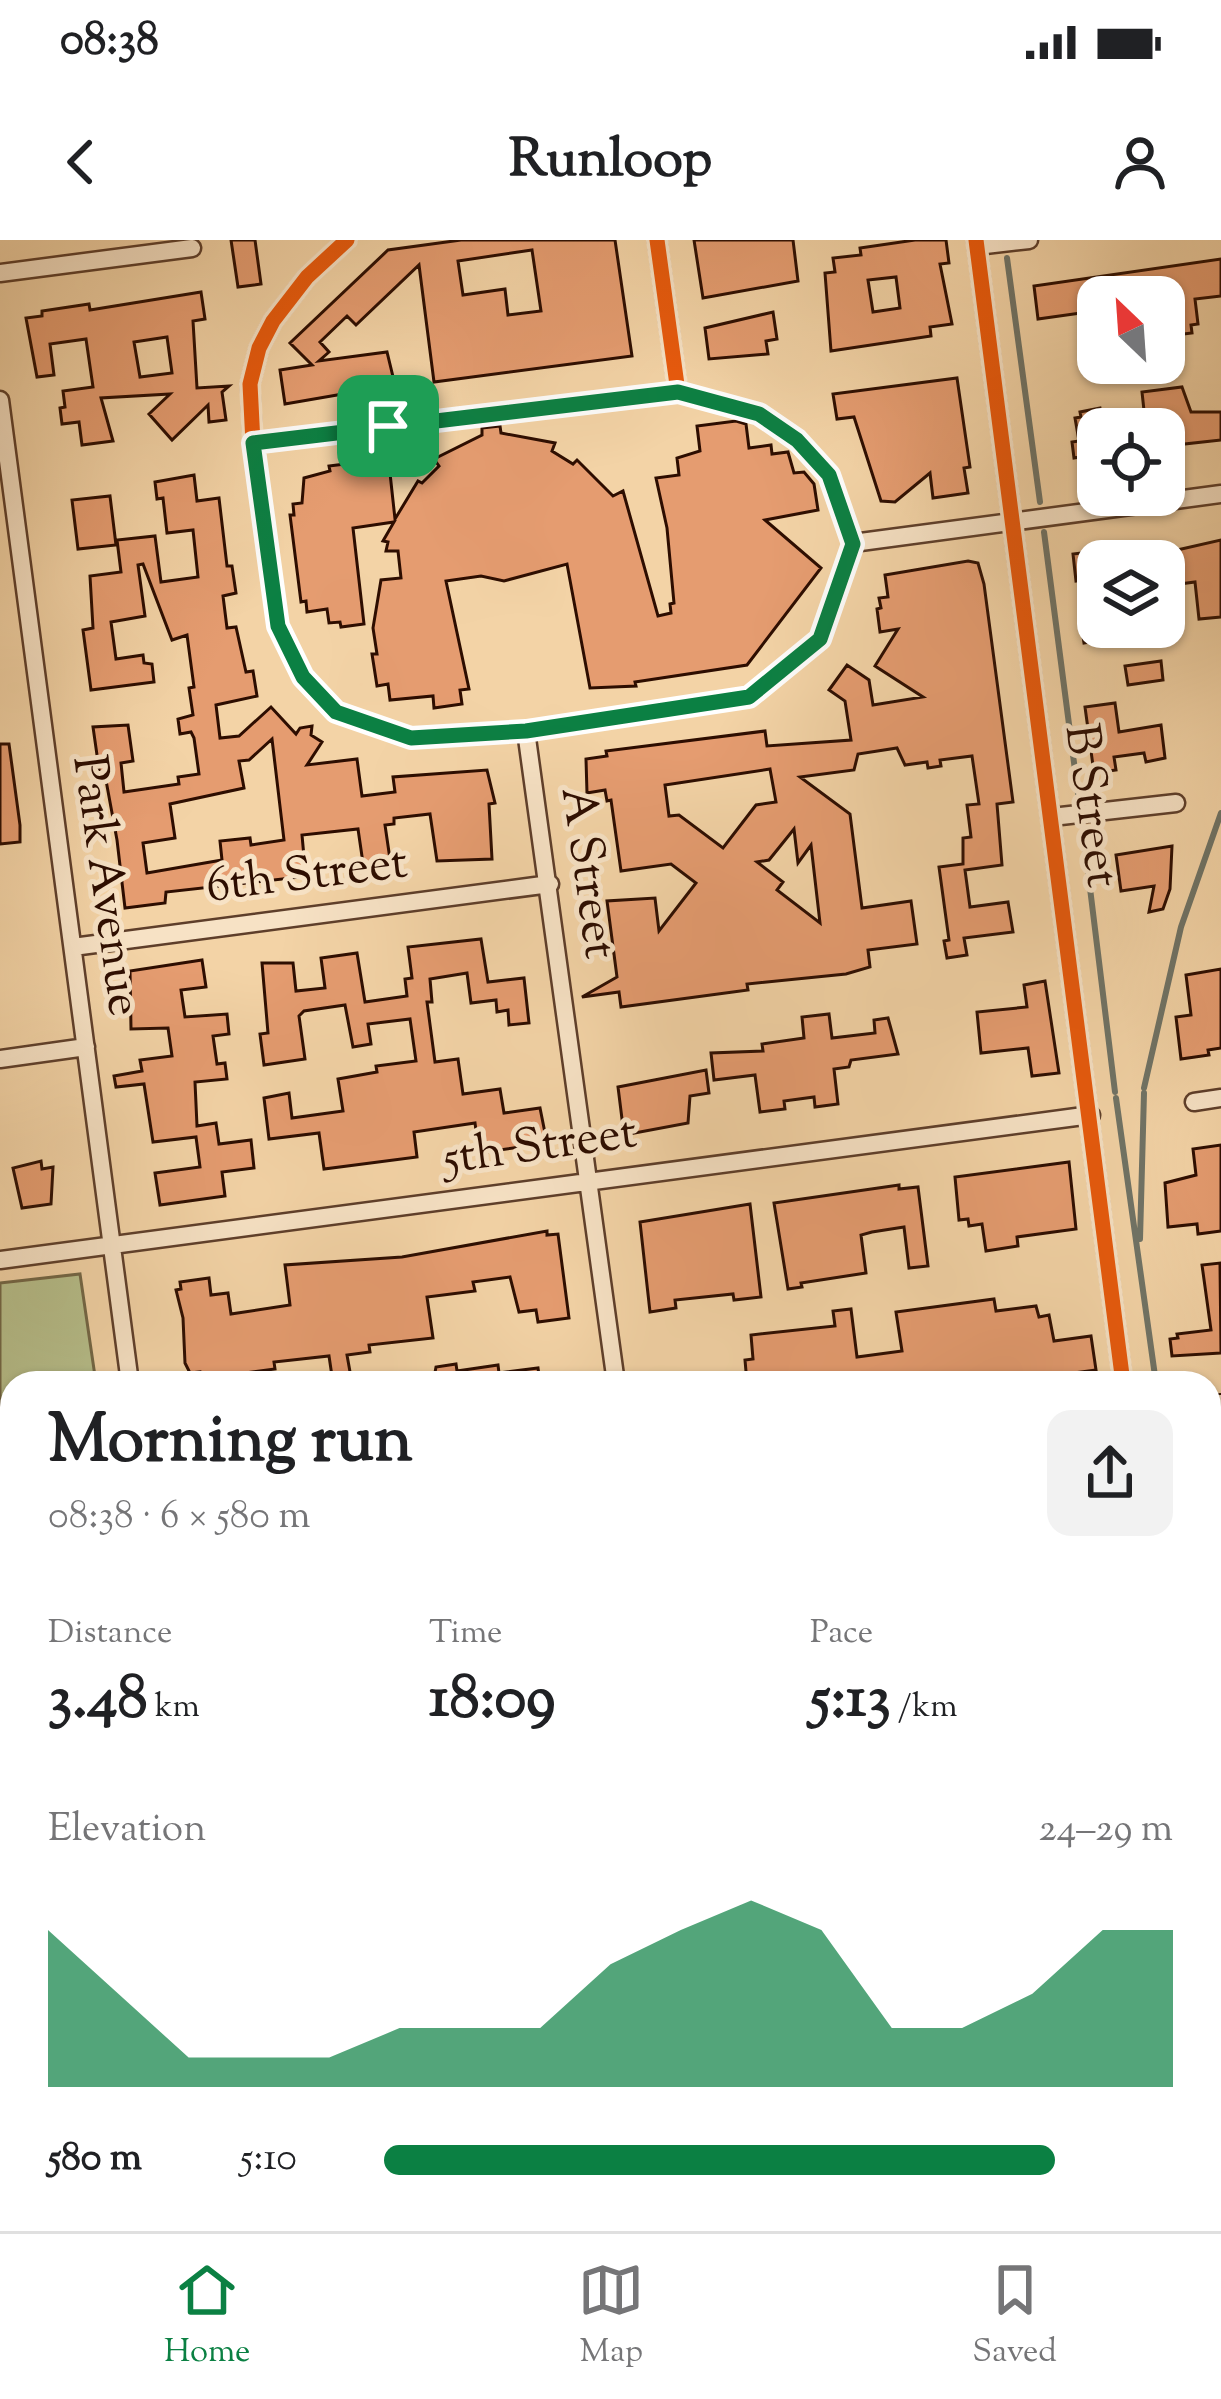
<!DOCTYPE html>
<meta charset="utf-8">
<style>
body{margin:0;font-family:"Sorts Mill Goudy",serif;background:#f2f2f2;color:#202124;height:100vh;display:flex;flex-direction:column;font-size:45px;white-space:nowrap}
*{box-sizing:border-box;margin:0}
p{font-size:39px;color:#757577}
.icon{flex:none;width:66px;height:66px;fill:none;stroke:currentColor;stroke-width:2;stroke-linecap:round;stroke-linejoin:round}
.map{position:relative;flex:1;overflow:hidden}
.details{position:absolute;left:0px;top:1131px;width:1221px;height:861px;display:flex;flex-direction:column;background:#fff;border-radius:36px 36px 0 0;box-shadow:0 3px 9px #0004}
.details>*{flex:none}
.needle{width:78px;rotate:335deg}
.tools{position:absolute;left:1077px;top:36px;display:grid;gap:24px}
.tools a{display:grid;place-items:center;width:108px;height:108px;border-radius:24px;background:#fff;box-shadow:0 3px 9px #0004;font-size:60px}
.pin{position:absolute;display:grid;place-items:center;width:102px;height:102px;color:#fff;margin:-51px;border-radius:24px;box-shadow:0 6px 18px #0006}
.round{display:grid;place-items:center;flex:none;width:126px;height:126px;border-radius:24px;background:#f2f2f2}
.headline{display:flex;align-items:center;justify-content:space-between;height:204px;padding:0 48px}
h1{font-size:66px;font-weight:800;line-height:90px}
.figures{display:grid;grid-template-columns:repeat(3,1fr);gap:18px;height:204px;padding:12px 48px}
.figures div{display:grid;align-content:center}
.figures b{font-size:60px;font-weight:800}
.figures small{font-size:33px;font-weight:400}
.figures p{font-size:33px}
.chart{height:336px;padding:24px 48px}
.chart p{display:flex;justify-content:space-between}
.chart svg{width:100%;height:216px;margin-top:12px;fill:#0b8043;opacity:.7}
ul{padding:0 48px;list-style:none;font-size:39px}
li{display:grid;grid-template-columns:192px 144px 1fr;align-items:center;height:90px}
li i{height:30px;border-radius:15px;background:#0b8043}
.status{display:flex;justify-content:space-between;align-items:center;height:84px;padding:0 60px;background:#fff;direction:ltr}
.status svg{height:33px;fill:currentColor}
header{display:flex;justify-content:space-between;align-items:center;height:156px;padding:0 48px;background:#fff;font-size:54px;font-weight:800}
.tabs{display:flex;justify-content:space-around;align-items:center;height:168px;border-top:3px solid #e0e0e0;background:#fff;font-size:33px;color:#757577}
.tabs a{display:grid;justify-items:center;gap:6px}
.tabs .selected{color:#0b8043}
.map>svg:first-child{display:block}
.green{fill:#b6be8a;stroke:#726645;stroke-width:3}
.lines{fill:none;stroke-linecap:round;stroke-linejoin:round}
.stream{stroke:#6f7366;stroke-width:6}
.building{fill:#e59c70;stroke:#2d0d00;stroke-width:3;fill-rule:evenodd}
.street-casing{stroke:#5e3e2a;stroke-width:21}
.secondary-casing{stroke:#2d0d00;stroke-width:28}
.street{stroke:#f7e2c5;stroke-width:16}
.secondary{stroke:#f7e2c5;stroke-width:24}
.cycleway-casing{stroke:#f7e2c5;stroke-width:22}
.cycleway{stroke:#e8590c;stroke-width:15}
.route-casing{stroke:#fff;stroke-width:24}
.route{stroke:#0b8043;stroke-width:15}
.labels{text-anchor:middle;dominant-baseline:central;stroke-width:10;stroke-linejoin:round;paint-order:stroke}
.street-label{font-size:48px;fill:#2d0d00;stroke:#f7e2c5}
</style>
<div class="status"><b>08:38</b><svg viewBox="0 0 49 12"><path d="M0 12V9h3v3zM5 12V6h3v6zM10 12V3h3v9zM15 12V0h3v12zM26 1h20v11H26zM47 4h2v5h-2z"/></svg></div>
<header><svg class="icon" aria-label="back" viewBox="0 0 24 24"><path d="M15 5l-7 7 7 7"/></svg>Runloop<svg class="icon" aria-label="person" viewBox="0 0 24 24"><circle cx="12" cy="8" r="4"/><path d="M4 21q1-7 8-7t8 7"/></svg></header>
<div class="map">
<svg width="1221" height="1991" viewBox="0 0 1221 1991">
<rect width="100%" height="100%" fill="#f3d3a6"/>
<filter id="stains"><feTurbulence type="fractalNoise" baseFrequency=".00167" numOctaves="4"/><feColorMatrix values="0 0 0 0 .2 0 0 0 0 .09 0 0 0 0 .02 0 0 0 .5 -.17"/></filter>
<radialGradient id="worn" r=".72"><stop offset=".6" stop-color="#630" stop-opacity="0"/><stop offset="1" stop-color="#630" stop-opacity=".3"/></radialGradient>
<!-- green -->
<path class="green" d="M80,1034L96,1143H12V1293L0,1294V1043Z"/>
<g class="lines">
<!-- stream -->
<path class="stream" d="M1007,18L1040,262
M1044,292L1079,561
M1083,591L1115,852
M1144,848L1181,687L1221,573
M1116,858L1156,1143
M1140,999L1144,853
M1209,1548L1221,1636"/>
</g>
<!-- building -->
<path class="building" d="M231,0H255L261,44L238,47Z
M461,0H615L632,116L434,142L419,25L356,85L347,76L320,102L329,112L319,121L387,112L395,145L285,164L280,130L312,125L290,103L388,10ZM532,10L541,71L508,75L505,49L463,55L458,21Z
M694,0H793L798,41L703,58Z
M915,0H946L949,23L940,24L952,84L930,87L931,96L831,111L825,33L835,32L833,18L861,15L860,8ZM896,37L900,68L873,72L868,40Z
M1221,19V56L1195,59L1198,84L1191,85L1192,93L1175,95L1170,57H1098V63L1087,65L1088,72L1038,79L1034,46Z
M201,52L205,79L193,81L197,148L229,146L222,152L226,180L209,182L208,165L172,200L149,174L170,154L101,158L113,201L82,205L79,182L62,184L60,168L65,167L63,151L93,147L86,99L50,104L54,135L37,137L26,78L42,76V71L89,64L90,70ZM167,97L172,133L140,137L134,102Z
M773,72L777,99L766,101L768,114L709,119L705,88Z
M957,138L970,227L964,228L968,253L933,258L930,233L895,262L881,261L854,177L837,179L833,154Z
M1182,147L1191,172H1221V200L1166,206L1164,189H1146L1142,152Z
M1100,168L1104,189H1098V214L1074,218L1072,202L1079,201L1075,178L1081,177L1080,172Z
M736,181L746,184L749,208L771,205L772,214L788,212L794,233L804,232L814,244L818,270L765,280L821,328L747,425L635,442L636,446L590,448L567,324L504,341L481,336L446,341L469,449L460,450L462,464L434,468L433,456L390,460L388,444L377,446L372,414H377L373,388L381,340L401,338L398,311H386L388,302L383,301L394,282L353,288L364,384L341,387L340,382L329,383L327,369L307,372L306,361L301,362L290,275H294L293,264L302,263L304,238L330,231L329,226L377,220L378,225L389,224L395,279L418,241L422,243L439,226L434,219L482,195V188L500,186L501,193L555,203L552,211L573,224L577,220L613,256L623,251L658,376L671,373L670,364L674,363L667,288L656,238L679,235L677,218L700,211L697,186Z
M194,235L197,261L219,258L227,326H232L236,353L223,356L227,388L236,387L246,432L253,431L257,456L216,465L220,498L239,496L271,467L296,494L300,488L312,486L311,495L322,502L307,525L357,519L362,556L395,552L393,537L487,530L495,563L489,564L492,619L437,621L430,574L394,578V584L385,585L391,626L364,630L358,589L302,595L305,628L299,629L300,637L166,652L165,663L125,668L117,600L105,535L100,536L93,487L128,485L133,521L121,523L124,552L179,544L178,537L199,534L194,498L191,492L180,494L178,479L193,475L189,448L194,447L187,395L172,400L143,324L138,325L145,376L111,382L116,419L143,415L144,423L152,424L154,442L91,450L83,390L93,388L90,336L121,332L117,300L155,296L161,342L198,337L193,290L167,293L163,258L157,259L155,242ZM272,499L284,600L251,605L250,598L220,601L222,620L147,633L143,603L175,598L170,564L244,548L239,521L249,520Z
M110,256L116,305L78,309L72,260Z
M1221,300V377L1199,379L1195,342L1164,346V313Z
M1098,311V338L1076,341L1073,314Z
M968,321L978,323L984,344L1013,562L997,564L1002,625L965,630L970,667L1008,662L1013,692L964,698L967,715L947,718L944,701L949,700L939,627L963,624V598L971,597L967,565L979,564L972,516L940,520L941,526L928,528L927,522L905,525L897,508L858,514L854,530L800,537L850,574L862,668L911,661L917,704L868,710L870,727L846,734L747,744L748,750L621,767L619,752L582,757L617,737L607,661L655,658L659,691L696,643L671,624L621,631L611,560L607,561L605,550L587,553L586,519L607,516L606,511L765,491L767,506L851,500L845,461L829,450L847,425L869,440L873,465L923,457L875,426L898,389L880,392L877,369L881,368L879,358L888,357L885,335ZM770,529L776,562L756,565L723,608L679,575L669,576L665,545ZM794,589L798,623L811,605L820,683L777,650L783,642L757,622L769,620Z
M1098,367V387H1129V395L1084,403L1079,370Z
M1161,421L1163,440L1128,445L1125,426Z
M1115,463L1119,492L1161,485L1165,518L1146,522L1144,513L1114,517L1116,530L1094,533L1085,467Z
M0,504H9L20,585V602L0,604Z
M1172,606L1170,649L1163,669L1149,672L1154,646L1121,651L1116,615Z
M481,699L488,742L524,738L529,783L509,785L508,770L497,772L496,760L471,763L467,733L430,739L432,762H427L435,822L458,819L463,854L500,849L504,873L540,868L547,903L479,913L475,883L414,892L417,917L324,929L319,893L269,899L264,858L289,853L292,878L343,871L338,839L377,832L376,826L416,821L410,779L368,784L371,804L353,807L345,765L304,771L299,776L305,819L264,825L260,794L268,793L262,723H293L296,751L325,748L321,718L357,713L365,762L407,756L405,739L412,738L408,707Z
M202,720L206,747L181,750L185,777L227,774L229,794L213,796L217,824L225,823L227,839L195,842L197,886L216,883L219,904L251,900L254,928L222,932L225,956L160,965L155,933L200,927L196,897L153,902L144,844L116,847L114,836L142,831L140,820L172,816L168,788L131,789L130,731Z
M1221,729V808L1208,810L1209,815L1181,819L1176,777L1191,775L1186,735Z
M1045,741L1059,833L1032,836L1028,808L981,813L977,772L1027,767L1024,745Z
M829,774L832,798L875,793L874,780L888,778L898,814L851,820L849,827L834,829L838,864L815,867L814,857L784,861L785,869L760,872L755,835L714,840L711,813L763,811L762,804L804,798L802,777Z
M706,830L709,853L690,856L688,883L624,895L618,847Z
M1221,905V991L1198,994L1197,984L1168,987L1165,943L1196,935L1193,909Z
M41,921L42,929L53,927L51,964L22,968L13,928Z
M1069,922L1076,989L1017,997L1018,1006L986,1011L982,984L969,986L968,979L959,980L955,937Z
M899,945V949L918,947L928,1026L909,1028L904,987L872,992L861,995L866,1033L801,1043L802,1047L788,1049L774,963Z
M750,964L761,1057L734,1060L733,1054L675,1060L676,1068L650,1072L640,982Z
M547,991V995L558,994L569,1078L538,1082L536,1070L519,1072L510,1037L473,1042L475,1051L427,1057L433,1098L369,1105L370,1112L347,1115L352,1143H333L329,1116L274,1122L275,1129L201,1139L200,1132L190,1133L185,1123L183,1078L176,1050L181,1049L180,1042L209,1038L211,1055L228,1053L231,1074L290,1065L285,1025L402,1017Z
M1220,1023L1221,1113L1172,1116L1170,1099L1178,1098L1177,1094L1211,1090L1202,1025Z
M994,1059L996,1071L1036,1066L1039,1077L1049,1075L1054,1101L1091,1096L1096,1130L999,1143H747L745,1120L753,1119L751,1095L835,1086L833,1071L851,1069L857,1117L902,1111L896,1072Z
M456,1124L457,1131L498,1125L499,1133L538,1128L540,1143H433L436,1127Z"/>
<g class="lines">
<defs>
<path id="street" d="M347,0L307,37L273,81L259,108L250,144L253,203L278,386L303,437L336,472L411,498L526,491L749,457L820,399L853,303L829,235L797,200L759,174L678,152L657,0
M976,0L1123,1143
M977,6L1029,0
M0,33L192,8
M0,160L130,1143
M253,203L678,152
M853,303L1221,254
M526,491L616,1143
M1052,577L1176,563
M73,707L550,644
M0,819L86,807
M1194,862L1221,858
M0,1020L1091,875
M1209,1485L1221,1484
M0,1649L12,1648
M1209,1775L1221,1869
M0,1971L12,1969
M243,1980L244,1991
M728,1980L729,1991"/>
<path id="secondary" d="M1209,1168L1221,1167
M0,1330L12,1328"/>
</defs>
<!-- street casing -->
<use href="#street" class="street-casing"/>
<!-- secondary casing -->
<use href="#secondary" class="secondary-casing"/>
<!-- street -->
<use href="#street" class="street"/>
<!-- secondary -->
<use href="#secondary" class="secondary"/>
<defs>
<path id="cycleway" d="M347,0L307,37L273,81L259,108L250,144L253,203L278,386L303,437L336,472L411,498L526,491L749,457L820,399L853,303L829,235L797,200L759,174L678,152L657,0
M976,0L1123,1143"/>
</defs>
<!-- cycleway casing -->
<use href="#cycleway" class="cycleway-casing"/>
<!-- cycleway -->
<use href="#cycleway" class="cycleway"/>
</g>
<g class="lines">
<defs>
<path id="route" d="M678,152L759,174L797,200L829,235L853,304L820,399L749,457L526,491L411,498L336,472L303,437L278,386L253,203Z"/>
</defs>
<!-- route casing -->
<use href="#route" class="route-casing"/>
<!-- route -->
<use href="#route" class="route"/>
</g>
<g class="labels">
<!-- street labels -->
<g class="street-label">
<text transform="translate(1089 566) rotate(82)">B Street</text>
<text transform="translate(586 633) rotate(82)">A Street</text>
<text transform="translate(307 637) rotate(-7)">6th Street</text>
<text transform="translate(104 646) rotate(82)">Park Avenue</text>
<text transform="translate(540 908) rotate(-8)">5th Street</text>
</g>
</g>
<rect width="100%" height="100%" filter="url(#stains)"/>
<rect width="100%" height="100%" fill="url(#worn)"/>
</svg>
<div class="tools">
<a><svg class="needle" viewBox="-14 -14 28 28"><path d="M0-13l5 13h-10z" fill="#e53935"/><path d="M0 13l5-13h-10z" fill="#757577"/></svg></a>
<a><svg class="icon" aria-label="locate" viewBox="0 0 24 24"><circle cx="12" cy="12" r="6"/><path d="M12 2v4M12 18v4M2 12h4M18 12h4"/></svg></a>
<a><svg class="icon" aria-label="layers" viewBox="0 0 24 24"><path d="M12 4l9 5-9 5-9-5zM3 14l9 5 9-5"/></svg></a>
</div>
<div class="pin" style="left:388px;top:186px;background:#1e9e55"><svg class="icon" aria-label="arrive" viewBox="0 0 24 24"><path d="M6 21V4h12l-3 4 3 4H6"/></svg></div>
<section class="details">
<div class="headline"><div><h1>Morning run</h1><p>08:38 · 6 × 580 m</p></div><a class="round"><svg class="icon" aria-label="share" viewBox="0 0 24 24"><path d="M12 15V3M7 8l5-5 5 5M5 13v7h14v-7"/></svg></a></div>
<div class="figures">
<div><p>Distance</p><b>3.48<small> km</small></b></div>
<div><p>Time</p><b>18:09</b></div>
<div><p>Pace</p><b>5:13<small> /km</small></b></div>
</div>
<div class="chart"><p><span>Elevation</span>24–29 m</p>
<svg viewBox="0 0 160 44" preserveAspectRatio="none"><path d="M0 44V12L10 25L20 38L30 38L40 38L50 32L60 32L70 32L80 19L90 12L100 6L110 12L120 32L130 32L140 25L150 12L160 12V44z"/></svg>
</div>
<ul>
<li><b>580 m</b>5:10<i style="width:85%"></i></li>
</ul>
</section>
</div>
<nav class="tabs">
<a class="selected"><svg class="icon" aria-label="home" viewBox="0 0 24 24"><path d="M3 11l9-7 9 7M6 9v11h12V9"/></svg>Home</a>
<a><svg class="icon" aria-label="map" viewBox="0 0 24 24"><path d="M3 6l6-2 6 2 6-2v14l-6 2-6-2-6 2zM9 4v14M15 6v14"/></svg>Map</a>
<a><svg class="icon" aria-label="saved" viewBox="0 0 24 24"><path d="M7 4h10v16l-5-4-5 4z"/></svg>Saved</a>
</nav>
